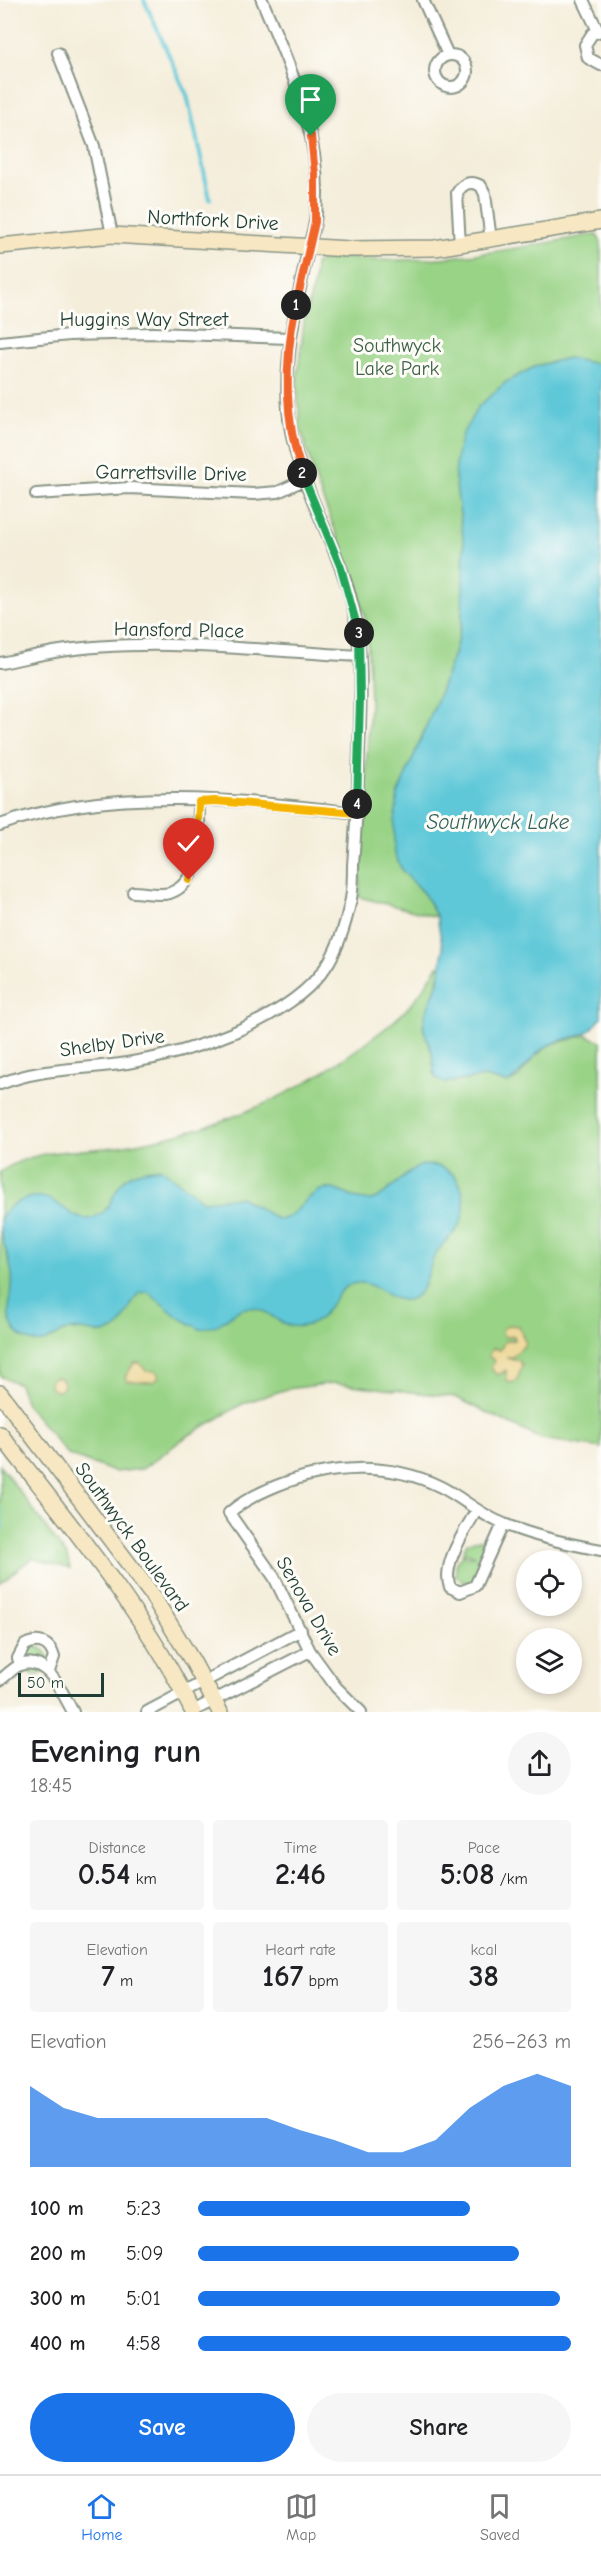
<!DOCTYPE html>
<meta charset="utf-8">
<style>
body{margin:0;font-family:"Comic Neue",sans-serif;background:#f6f6f6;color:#202124;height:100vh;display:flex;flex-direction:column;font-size:22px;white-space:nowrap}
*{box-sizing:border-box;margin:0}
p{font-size:20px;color:#757577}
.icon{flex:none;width:33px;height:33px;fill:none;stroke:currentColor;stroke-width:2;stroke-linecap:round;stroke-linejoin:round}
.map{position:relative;height:1712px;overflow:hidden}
.panel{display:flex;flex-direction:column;background:#fff;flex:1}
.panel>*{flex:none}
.buttons{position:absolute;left:516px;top:1550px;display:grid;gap:12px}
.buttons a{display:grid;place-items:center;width:66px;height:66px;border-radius:50%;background:#fff;box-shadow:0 3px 9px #0003;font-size:30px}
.scale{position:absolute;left:18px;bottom:15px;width:86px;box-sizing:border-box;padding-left:6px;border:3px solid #1f3d34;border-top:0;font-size:16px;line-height:21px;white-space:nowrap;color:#1f3d34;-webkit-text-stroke:4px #fdfcf7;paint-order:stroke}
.pin{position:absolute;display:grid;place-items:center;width:51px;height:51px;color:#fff;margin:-62px -26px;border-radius:50% 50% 50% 0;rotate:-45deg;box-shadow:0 0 6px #0007}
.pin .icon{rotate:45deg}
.km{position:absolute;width:30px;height:30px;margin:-15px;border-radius:50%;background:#222;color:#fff;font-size:16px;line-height:30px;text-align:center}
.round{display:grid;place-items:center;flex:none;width:63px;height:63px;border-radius:32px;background:#f6f6f6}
.headline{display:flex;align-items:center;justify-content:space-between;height:102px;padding:0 30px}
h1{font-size:33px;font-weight:600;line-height:45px}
.figures{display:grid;grid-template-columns:repeat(3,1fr);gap:9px;height:102px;padding:6px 30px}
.figures div{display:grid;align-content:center;border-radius:6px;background:#f6f6f6;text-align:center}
.figures b{font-size:30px;font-weight:600}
.figures small{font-size:16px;font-weight:400}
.figures p{font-size:16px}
.chart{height:168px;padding:12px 30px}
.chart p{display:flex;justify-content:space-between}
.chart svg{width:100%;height:108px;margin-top:6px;fill:#1a73e8;opacity:.7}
.button{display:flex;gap:12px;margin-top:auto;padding:12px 30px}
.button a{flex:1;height:69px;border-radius:36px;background:#1a73e8;color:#fff;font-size:24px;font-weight:600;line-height:69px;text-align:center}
.button a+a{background:#f6f6f6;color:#202124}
ul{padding:0 30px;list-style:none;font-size:20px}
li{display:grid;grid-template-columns:96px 72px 1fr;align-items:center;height:45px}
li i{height:15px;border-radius:8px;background:#1a73e8}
.tabs{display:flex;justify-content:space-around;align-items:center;height:84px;border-top:2px solid #e0e0e0;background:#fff;font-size:16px;color:#757577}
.tabs a{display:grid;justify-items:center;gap:3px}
.tabs .on{color:#1a73e8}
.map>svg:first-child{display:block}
.green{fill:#99d386;stroke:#5c885d;stroke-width:1.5}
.sand{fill:#eeda9e;stroke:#868c69;stroke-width:1.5}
.water{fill:#5ec8d8;stroke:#3e8286;stroke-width:1.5}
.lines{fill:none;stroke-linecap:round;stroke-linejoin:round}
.stream{stroke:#5ec8d8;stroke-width:4}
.street-casing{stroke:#8a9587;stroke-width:14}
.secondary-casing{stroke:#8a9587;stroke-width:18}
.street{stroke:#fff;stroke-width:10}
.secondary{stroke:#f7e8c3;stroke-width:15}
.split-1-casing{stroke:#fff;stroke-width:12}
.split-2-casing{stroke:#fff;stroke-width:12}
.split-3-casing{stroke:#fff;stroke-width:12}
.split-4-casing{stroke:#fff;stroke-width:12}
.split-5-casing{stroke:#fff;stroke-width:12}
.split-6-casing{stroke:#fff;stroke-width:12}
.split-1{stroke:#f0652b;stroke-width:8}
.split-2{stroke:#f0652b;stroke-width:8}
.split-3{stroke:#22a559;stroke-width:8}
.split-4{stroke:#22a559;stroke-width:8}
.split-5{stroke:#f5b400;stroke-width:8}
.split-6{stroke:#f5b400;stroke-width:8}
.labels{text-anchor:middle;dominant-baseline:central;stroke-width:6;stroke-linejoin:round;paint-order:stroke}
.street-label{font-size:20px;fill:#1f3d34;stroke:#fdfcf7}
.park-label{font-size:20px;fill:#3e6248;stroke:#fdfcf7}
.water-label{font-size:21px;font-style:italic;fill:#2f605d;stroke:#fdfcf7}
</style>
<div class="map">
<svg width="601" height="1712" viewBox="0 0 601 1712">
<rect width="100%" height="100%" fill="#fdfcf7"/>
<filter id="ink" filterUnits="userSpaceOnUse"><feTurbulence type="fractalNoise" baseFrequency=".0167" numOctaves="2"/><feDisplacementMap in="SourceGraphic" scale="12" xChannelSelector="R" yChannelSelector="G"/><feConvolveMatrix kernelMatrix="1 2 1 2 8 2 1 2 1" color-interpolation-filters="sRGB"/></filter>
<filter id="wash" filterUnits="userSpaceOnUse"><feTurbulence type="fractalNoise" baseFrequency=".008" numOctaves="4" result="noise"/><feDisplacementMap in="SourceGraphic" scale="24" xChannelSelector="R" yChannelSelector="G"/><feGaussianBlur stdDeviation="1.35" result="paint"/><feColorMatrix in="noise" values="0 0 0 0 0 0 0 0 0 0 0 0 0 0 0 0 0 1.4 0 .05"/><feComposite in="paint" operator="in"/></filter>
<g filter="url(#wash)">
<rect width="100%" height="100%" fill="#f4edda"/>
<!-- green -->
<path class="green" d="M596,234L601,242V365L568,358L536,366L506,382L478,407L455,477L464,543L462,622L455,651L436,703L398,794L394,851L402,870L424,894L437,917L359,897L370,701L367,625L356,583L318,487L300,427L297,379L304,323L314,282L315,264C332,254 358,259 378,260C451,262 523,247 596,234Z
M438,966L442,967L423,1026L432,1053L435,1077L444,1083L485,1077L507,1083L518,1078L533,1058L549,1045L586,1035L601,1041V1448L541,1439L455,1397L334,1383L287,1389L244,1403L186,1437L142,1469L116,1472L68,1455L26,1404L19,1384L0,1376V1172C37,1147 72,1153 114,1147C209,1132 282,1104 360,1047C378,1034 398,1020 412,1003C422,992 430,978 438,966Z
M0,1465L67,1556L70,1569L32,1558L0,1583Z
M480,1539L488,1544L481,1560L482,1564L472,1583L463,1582L456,1576V1562L462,1556H476L468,1553L462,1554L467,1543Z
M21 1661a14 14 0 1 1 28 0a14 14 0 1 1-28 0Z"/>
<!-- sand -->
<path class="sand" d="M509,1325L519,1326L526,1344L512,1357H506L518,1360L522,1365L517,1381L510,1383L506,1379V1370L498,1375L493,1371L491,1366L495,1361L488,1356L493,1348L500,1350L505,1341L514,1340V1336L506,1337L502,1334L503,1328Z
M134,1363H140L146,1371H157L159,1377L153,1382L127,1381L125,1377Z
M50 1384a7 7 0 1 1 14 0a7 7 0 1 1-14 0Z"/>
<!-- water -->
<path class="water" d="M568,358L601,365V1017C587,1042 570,1034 549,1045C531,1054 525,1074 507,1083L485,1077L444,1083L435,1077L432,1052L423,1027L426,1012L439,981L443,949L437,917L424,894L402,870L394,851V823L398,794L436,703L455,651L462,622L464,544L455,477L457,455L462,435L478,407L506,382L536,366Z
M422,1165C430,1165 438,1165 445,1169C466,1179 469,1211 457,1229C450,1239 439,1245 434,1257C427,1271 427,1293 410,1299C391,1305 378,1282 359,1283C334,1283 330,1320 308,1325C280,1332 276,1312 254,1308C241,1305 231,1316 221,1323C215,1327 207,1328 200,1329L178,1317L148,1292L139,1293C129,1303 126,1324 114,1330C99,1338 85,1327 70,1330C50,1334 47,1350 24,1338C16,1334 10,1324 9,1316C8,1303 14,1288 12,1275C10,1257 0,1240 0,1222C2,1213 10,1206 18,1202C56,1182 68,1226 92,1218C113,1212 111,1193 123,1181C131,1171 149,1169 161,1168L203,1201L240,1197L279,1220C300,1215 306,1193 324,1189C339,1186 353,1202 369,1200C386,1199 401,1173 422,1165Z"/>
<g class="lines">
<!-- stream -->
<path class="stream" d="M144,0L187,95L210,199
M0,1509L2,1526L0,1531"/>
</g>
</g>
<g filter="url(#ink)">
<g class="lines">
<defs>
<path id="street" d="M423,0L448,55
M583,0L598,31
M601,31L592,34L585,45L588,58L601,65
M58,53L94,146L112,235
M435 71a16 16 0 1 1 32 0a16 16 0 1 1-32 0Z
M460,245L457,193C463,183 471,180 481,186L485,194L491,240
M0,342L69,335L154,333L289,338
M36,494L129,488L253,494L278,492L304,480
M0,663C18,660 36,655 54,652C152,636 260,651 360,656
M0,825C112,785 241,800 357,813
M133,892C143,892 160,896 170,893C204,881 198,831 199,802
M0,1084C42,1067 83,1070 127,1063C187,1054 288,1021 325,968C339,948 346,923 351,899C353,888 353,876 353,865C355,838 357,811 358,784C359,721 367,655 350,595C332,532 293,476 288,409C284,356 296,306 307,255C309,244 313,233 315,222C326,144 291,70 262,0
M476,1511C465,1531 441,1565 450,1587L460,1592L475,1586L503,1524
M20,1665L18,1658L25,1645C39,1638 50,1643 54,1657L49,1671
M0,1680C6,1676 13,1668 20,1665C48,1655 62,1693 73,1712
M147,1712L301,1630
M191,1712L310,1651
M361,1712L336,1687L310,1651L274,1577L229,1513C242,1501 259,1493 276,1486C329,1465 388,1461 441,1487C463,1498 480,1515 504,1524C535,1537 568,1544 601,1550"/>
<path id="secondary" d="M0,246L112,235L349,249L435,248L601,221
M0,1393L150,1592L193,1662L220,1712
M0,1434C68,1523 144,1611 193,1712"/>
</defs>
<!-- street casing -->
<use href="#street" class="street-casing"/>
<!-- secondary casing -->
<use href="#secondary" class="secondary-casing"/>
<!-- street -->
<use href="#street" class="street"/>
<!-- secondary -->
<use href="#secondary" class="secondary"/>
</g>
</g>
<g class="lines" filter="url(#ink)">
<defs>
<path id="split-1" d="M296,305L315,222V174L311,136"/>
<path id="split-2" d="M296,305C284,361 284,418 302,473"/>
<path id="split-3" d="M302,473L341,568L359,633"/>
<path id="split-4" d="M357,804L360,699L359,633"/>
<path id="split-5" d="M199,806V802L215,801L357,813V804"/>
<path id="split-6" d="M189,880L195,864L199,806"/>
</defs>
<!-- split-1 casing -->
<use href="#split-1" class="split-1-casing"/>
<!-- split-2 casing -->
<use href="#split-2" class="split-2-casing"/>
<!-- split-3 casing -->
<use href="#split-3" class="split-3-casing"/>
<!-- split-4 casing -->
<use href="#split-4" class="split-4-casing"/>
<!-- split-5 casing -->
<use href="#split-5" class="split-5-casing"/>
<!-- split-6 casing -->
<use href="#split-6" class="split-6-casing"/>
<!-- split-1 -->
<use href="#split-1" class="split-1"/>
<!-- split-2 -->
<use href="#split-2" class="split-2"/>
<!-- split-3 -->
<use href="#split-3" class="split-3"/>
<!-- split-4 -->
<use href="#split-4" class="split-4"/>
<!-- split-5 -->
<use href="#split-5" class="split-5"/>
<!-- split-6 -->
<use href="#split-6" class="split-6"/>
</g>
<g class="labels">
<!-- street labels -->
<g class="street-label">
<text transform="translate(213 220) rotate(3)">Northfork Drive</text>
<text x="144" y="319">Huggins Way Street</text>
<text transform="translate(171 473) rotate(1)">Garrettsville Drive</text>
<text transform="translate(179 630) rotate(1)">Hansford Place</text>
<text transform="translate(112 1043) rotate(-8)">Shelby Drive</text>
<text transform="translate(132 1537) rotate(54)">Southwyck Boulevard</text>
<text transform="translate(309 1606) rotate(60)">Senova Drive</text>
</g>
<!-- park labels -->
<g class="park-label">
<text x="397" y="345">Southwyck<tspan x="397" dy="23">Lake Park</tspan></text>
</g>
<!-- water labels -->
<g class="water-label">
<text x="498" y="822">Southwyck Lake</text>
</g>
</g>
</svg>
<div class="buttons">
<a><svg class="icon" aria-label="locate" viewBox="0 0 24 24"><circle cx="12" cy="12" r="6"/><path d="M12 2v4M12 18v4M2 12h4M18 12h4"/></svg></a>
<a><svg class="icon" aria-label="layers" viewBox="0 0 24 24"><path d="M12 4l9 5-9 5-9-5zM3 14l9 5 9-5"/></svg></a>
</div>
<div class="scale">50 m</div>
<div class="pin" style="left:311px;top:136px;background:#1e9e55"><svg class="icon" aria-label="arrive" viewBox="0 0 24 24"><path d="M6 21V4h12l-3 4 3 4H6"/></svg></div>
<div class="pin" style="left:189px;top:880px;background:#d93025"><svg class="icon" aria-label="check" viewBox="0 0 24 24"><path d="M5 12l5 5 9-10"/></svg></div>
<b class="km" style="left:296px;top:305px">1</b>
<b class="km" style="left:302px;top:473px">2</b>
<b class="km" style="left:359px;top:633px">3</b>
<b class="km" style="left:357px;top:804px">4</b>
</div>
<section class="panel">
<div class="headline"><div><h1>Evening run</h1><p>18:45</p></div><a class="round"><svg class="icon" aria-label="share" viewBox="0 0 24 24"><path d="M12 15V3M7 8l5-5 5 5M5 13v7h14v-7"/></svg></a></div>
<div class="figures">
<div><p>Distance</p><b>0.54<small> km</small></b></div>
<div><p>Time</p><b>2:46</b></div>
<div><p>Pace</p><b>5:08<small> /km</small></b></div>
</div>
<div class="figures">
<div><p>Elevation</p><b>7<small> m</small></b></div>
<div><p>Heart rate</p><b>167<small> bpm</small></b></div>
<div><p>kcal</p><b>38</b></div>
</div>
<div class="chart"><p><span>Elevation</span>256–263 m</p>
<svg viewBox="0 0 160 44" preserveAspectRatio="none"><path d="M0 44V11L10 20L20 24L30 24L40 24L50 24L60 24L70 24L80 29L90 33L100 38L110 38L120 33L130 20L140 11L150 6L160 11V44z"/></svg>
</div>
<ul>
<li><b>100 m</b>5:23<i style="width:73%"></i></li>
<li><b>200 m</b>5:09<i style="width:86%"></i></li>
<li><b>300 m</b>5:01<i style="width:97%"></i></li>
<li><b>400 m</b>4:58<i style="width:100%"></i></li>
</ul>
<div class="button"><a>Save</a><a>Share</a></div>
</section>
<nav class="tabs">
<a class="on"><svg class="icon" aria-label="home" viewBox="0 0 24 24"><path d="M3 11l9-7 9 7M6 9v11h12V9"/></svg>Home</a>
<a><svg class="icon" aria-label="map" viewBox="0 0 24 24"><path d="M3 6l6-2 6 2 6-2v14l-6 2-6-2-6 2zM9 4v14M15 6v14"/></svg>Map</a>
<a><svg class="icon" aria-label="saved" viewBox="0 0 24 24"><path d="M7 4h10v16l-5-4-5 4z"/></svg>Saved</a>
</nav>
